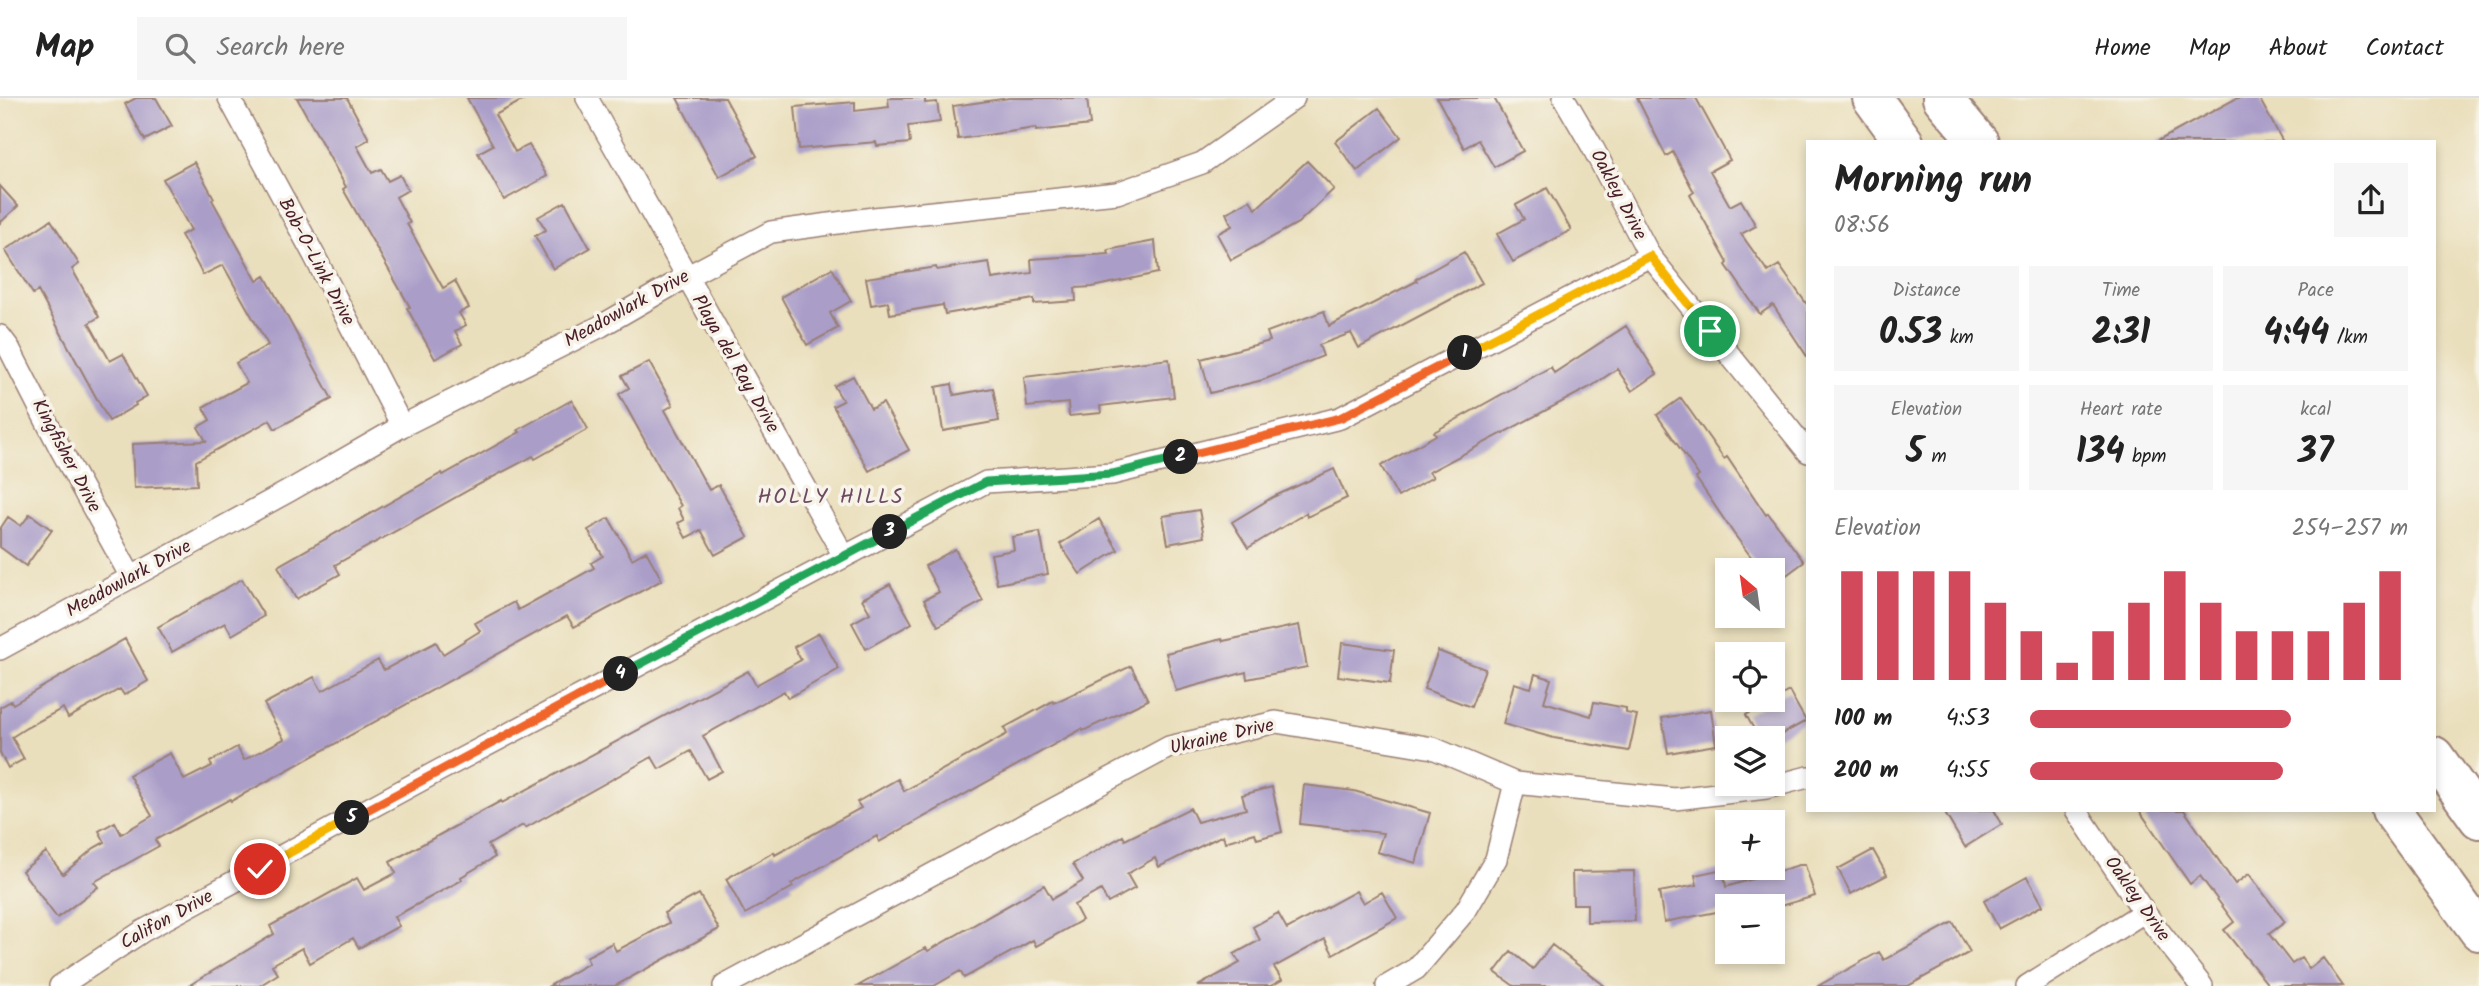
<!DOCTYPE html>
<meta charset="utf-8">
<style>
body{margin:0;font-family:Kalam,sans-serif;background:#f6f6f6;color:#222;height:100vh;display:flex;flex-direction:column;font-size:26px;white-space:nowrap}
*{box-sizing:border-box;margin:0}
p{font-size:23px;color:#767676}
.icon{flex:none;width:38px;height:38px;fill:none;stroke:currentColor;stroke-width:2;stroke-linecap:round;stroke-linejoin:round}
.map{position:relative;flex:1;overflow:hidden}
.side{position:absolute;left:1806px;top:42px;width:630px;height:672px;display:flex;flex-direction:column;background:#fff;border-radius:0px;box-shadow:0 4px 10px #0003}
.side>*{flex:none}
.needle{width:46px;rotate:331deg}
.buttons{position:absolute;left:1715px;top:460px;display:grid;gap:14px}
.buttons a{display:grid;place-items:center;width:70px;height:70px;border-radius:0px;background:#fff;box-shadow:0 4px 10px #0003;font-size:35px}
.pin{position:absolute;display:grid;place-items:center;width:60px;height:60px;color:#fff;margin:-30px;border:4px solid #fff;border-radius:50%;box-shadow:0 2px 7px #0007}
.km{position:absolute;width:35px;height:35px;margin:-18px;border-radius:50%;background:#222;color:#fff;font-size:19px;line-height:35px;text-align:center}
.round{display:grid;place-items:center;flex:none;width:74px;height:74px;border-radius:0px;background:#f6f6f6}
.summary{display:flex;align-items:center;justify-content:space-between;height:119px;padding:0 28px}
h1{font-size:38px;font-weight:700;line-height:52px}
.figures{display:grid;grid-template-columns:repeat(3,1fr);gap:10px;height:119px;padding:7px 28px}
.figures div{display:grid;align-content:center;border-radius:0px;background:#f6f6f6;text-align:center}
.figures b{font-size:35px;font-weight:700}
.figures small{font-size:19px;font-weight:400}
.figures p{font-size:19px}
.chart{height:196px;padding:14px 28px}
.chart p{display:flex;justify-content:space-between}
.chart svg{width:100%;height:126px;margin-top:7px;stroke:#d1495b;stroke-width:6}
ul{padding:0 28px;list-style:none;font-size:23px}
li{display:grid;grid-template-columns:112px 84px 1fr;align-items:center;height:52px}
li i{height:18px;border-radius:9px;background:#d1495b}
header{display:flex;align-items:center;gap:42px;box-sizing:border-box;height:98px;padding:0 35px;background:#fff;border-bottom:2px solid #e0e0e0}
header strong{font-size:33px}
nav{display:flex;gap:38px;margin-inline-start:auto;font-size:24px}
.search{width:490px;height:63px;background:#f6f6f6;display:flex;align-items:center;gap:18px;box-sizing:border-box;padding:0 24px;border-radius:0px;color:#767676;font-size:26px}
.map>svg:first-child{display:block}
.building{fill:#aa9ec9}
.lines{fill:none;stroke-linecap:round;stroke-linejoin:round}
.street-casing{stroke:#9a7f74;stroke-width:24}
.highway-casing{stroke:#9a7f74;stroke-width:42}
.street{stroke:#fff;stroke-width:21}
.highway{stroke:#fff;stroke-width:38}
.split-1-casing{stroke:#fff;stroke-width:14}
.split-2-casing{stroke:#fff;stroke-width:14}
.split-3-casing{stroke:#fff;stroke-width:14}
.split-4-casing{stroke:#fff;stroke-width:14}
.split-5-casing{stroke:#fff;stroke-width:14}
.split-6-casing{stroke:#fff;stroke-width:14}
.split-1{stroke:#f5b400;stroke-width:9}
.split-2{stroke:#f0652b;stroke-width:9}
.split-3{stroke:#22a559;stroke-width:9}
.split-4{stroke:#22a559;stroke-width:9}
.split-5{stroke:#f0652b;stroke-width:9}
.split-6{stroke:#f5b400;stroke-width:9}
.labels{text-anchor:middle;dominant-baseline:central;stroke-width:7;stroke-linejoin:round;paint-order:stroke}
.street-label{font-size:19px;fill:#4a1f2b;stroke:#f7f3e8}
.neighbourhood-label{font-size:21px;letter-spacing:2px;fill:#6c4b62;stroke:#f7f3e8}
</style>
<header>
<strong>Map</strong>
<div class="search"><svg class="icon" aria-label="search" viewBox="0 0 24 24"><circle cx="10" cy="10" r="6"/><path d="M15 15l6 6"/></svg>Search here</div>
<nav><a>Home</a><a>Map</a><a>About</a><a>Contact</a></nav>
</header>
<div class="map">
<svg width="2479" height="888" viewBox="0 0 2479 888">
<rect width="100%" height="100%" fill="#f7f3e8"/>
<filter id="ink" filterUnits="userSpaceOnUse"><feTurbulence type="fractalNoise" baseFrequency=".0143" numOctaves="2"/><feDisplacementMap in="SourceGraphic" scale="14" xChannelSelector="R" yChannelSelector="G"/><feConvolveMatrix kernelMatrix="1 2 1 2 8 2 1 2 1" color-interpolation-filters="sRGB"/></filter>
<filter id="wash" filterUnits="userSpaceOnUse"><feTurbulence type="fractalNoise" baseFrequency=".00686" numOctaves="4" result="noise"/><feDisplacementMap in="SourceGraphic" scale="28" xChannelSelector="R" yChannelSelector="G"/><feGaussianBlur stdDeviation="1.57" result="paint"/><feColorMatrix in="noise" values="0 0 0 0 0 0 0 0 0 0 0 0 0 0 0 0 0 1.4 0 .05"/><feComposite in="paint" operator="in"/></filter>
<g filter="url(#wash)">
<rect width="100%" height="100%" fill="#eadfbc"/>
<g id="blocks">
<!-- building -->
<path class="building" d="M136,0H156L172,28L145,42L125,6Z
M297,0H347L369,41L357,48L372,75L381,71L388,83L400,77L408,92L396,99L410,125L407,126L443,190L455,183L469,210L459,215L466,227L455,233L462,246L435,261L407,210L410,209L343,91L346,89Z
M467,0H527L495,17L515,54L529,47L547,78L504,102L478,55L493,47Z
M677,0H725L757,58L719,79Z
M888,0H925V5L937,4L940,24L908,28L910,45L877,48L876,44L799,51L795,9L855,4V13L889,9Z
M1009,0H1087L1090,27L1036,33V30L958,41L953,8Z
M1437,0H1494L1523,53L1494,69L1478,42L1464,50Z
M1637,0H1696L1730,62L1710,73L1730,108L1741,102L1756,128L1741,136L1768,174L1779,167L1808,208V260L1773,207L1760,216L1726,167L1728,165L1690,97L1694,94L1673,54L1666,58Z
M2237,0H2259L2283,44H2156Z
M1379,10L1401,39L1357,73L1335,44Z
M1307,63L1334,91L1298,125L1231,162L1217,136L1232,128L1226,115L1250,102L1256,111Z
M194,64L214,100L212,102L257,183L265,178L332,301L275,331L270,322L196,363L197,387L134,390L132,346L206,343L198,329L210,322L203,309L247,285L236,265L268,247L223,167L203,177L181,137L191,132L163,81Z
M0,88L18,108L0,125Z
M1547,90L1571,132L1513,164L1497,136L1524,121L1516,107Z
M565,104L590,150L553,171L535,138L546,132L538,119Z
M51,122L79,166L72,171L99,219L89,225L110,263L123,256L147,298L135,305L136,307L109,323L38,193L33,196L5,152Z
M1155,143L1158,175L1092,189L1075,190L1076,203L1034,206V201L945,216L943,207L890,216L888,204L871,207L866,180L936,169L937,172L989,164L992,181L1032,175L1031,161L1109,156L1108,152Z
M1464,154L1482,185L1359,250L1351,235L1319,247L1323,258L1263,282L1210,295L1201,261L1270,243L1267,234L1324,213L1329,228L1417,183L1416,181Z
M832,170L851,203L830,215L838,230L807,247L781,199Z
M1626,228L1657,276L1632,293L1617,271L1592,288L1429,374L1433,379L1398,399L1381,368L1436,337L1434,334L1551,269L1554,275Z
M1169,261L1174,299L1100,308L1101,315L1069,318L1068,305L1027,309L1024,279Z
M649,264L673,307L665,312L709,392L719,387L748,439L715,457L701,432L686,440L678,425L684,422L678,410L681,408L619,296L629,290L622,278Z
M853,278L871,311L883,305L909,352L869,373L833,308L843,303L834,288Z
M952,286L954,297L993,290L999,323L943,333L936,289Z
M1681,300L1724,361L1727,359L1766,417L1768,415L1804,464L1773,487V472H1761L1734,436L1696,380L1699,378L1657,317Z
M572,302L588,331L535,361L533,358L476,388L335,467L340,476L296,501L278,468L442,375L443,377L520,334L518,332Z
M1334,371L1347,400L1307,419L1306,415L1248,450L1232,424L1273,399Z
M1199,412L1204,439L1168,446L1163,418Z
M30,416L52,432L26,468L0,449V431L8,419L21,428Z
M609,420L632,461L646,453L662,482L574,529L567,518L231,703L230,701L155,742L159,748L94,784L98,789L57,820L22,773L46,754L63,776L94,750L105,744L99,733L115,724L121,736L152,718L129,677L170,655L184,682L212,668L210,664L237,649L244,662L284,641L264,606L314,579L322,593L378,562L384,572L436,544L443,556L480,533L475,525L514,504L518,512L594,470L591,465L603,458L588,432Z
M1099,421L1118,452L1080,476L1060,446Z
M1040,434L1048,476L997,486L991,456L1014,452L1012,439Z
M955,451L983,503L938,528L924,502L939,494L925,468Z
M242,481L264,518L232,537L225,525L172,554L158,529Z
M890,486L912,525L866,551L852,525L870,515L862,501Z
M1299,527L1307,569L1247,581L1246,574L1176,593L1166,555L1222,541L1223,543Z
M819,535L839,571L788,600L784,593L703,638L722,673L707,681L691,653L659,671L652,659L525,730L523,727L488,747L495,759L461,779L462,782L394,819L399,828L359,850L353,840L310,865L302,850L272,867L278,876L259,888H188L274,836L270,828L357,780L364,792L396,775L390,764L501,703L502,705L748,573L756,587L801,562L794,549Z
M125,541L148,583L124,597L120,591L68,620L63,610L26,630L12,639L24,661L8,670L0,655V609L11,603L13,606Z
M1342,545L1394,552L1390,585L1338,578Z
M1438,553L1485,571L1471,609L1424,591Z
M1131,568L1148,602L1083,633L1082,631L879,744L877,738L791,786L793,789L745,816L726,781L774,754L775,757L861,710L857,704L898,681L904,693L1007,636L1004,630L1053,603L1054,605Z
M1535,576L1551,581L1544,604L1591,618L1594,604L1626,610V615L1637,617L1629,653L1554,640L1503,626L1514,585L1531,590Z
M1789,593L1806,623L1775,640H1759L1746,617Z
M1711,612L1716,647L1668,655L1662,620Z
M1304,687L1354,693L1430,715L1416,765L1377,754L1383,735L1300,726Z
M1272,689L1282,734L1257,741L1255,735L1225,744L1223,737L1159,769L1155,760L1127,776L1135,790L1108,805L1101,792L1074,807L1082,822L1036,848L1033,842L964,880L960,873L934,888H858L926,850L928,853L1044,787L1052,801L1083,783L1073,766L1123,738L1125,742L1190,710L1197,724L1246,711L1242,697Z
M1943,712H1994L2002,726L1965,749Z
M2139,712H2184L2235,786L2249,776L2285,824L2269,836L2292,866L2301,860L2309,871L2323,860L2343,888H2269L2224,832L2234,824L2200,778L2190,786Z
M1873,752L1887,777L1851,796L1838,771Z
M1799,767H1805L1815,798L1780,808H1727V812L1664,824L1659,794L1697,787L1695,777L1723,771L1726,789Z
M1634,773L1635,823L1587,824V806H1573L1572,774Z
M2027,779L2043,807L1999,831L1984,803Z
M1356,793L1363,805L1382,794L1397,820L1333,856L1325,841L1274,869L1282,882L1271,888H1198L1240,865L1234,856L1260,842L1253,829L1278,815L1287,831Z
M699,796L719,831L615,888H549L589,865L586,859L612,845L616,853L669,825L664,815Z
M1953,824L1970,854L1908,888H1818L1879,854L1884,862Z
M1552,847L1605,888H1514L1495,874L1511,853L1533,871Z"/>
</g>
</g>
<g filter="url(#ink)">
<use href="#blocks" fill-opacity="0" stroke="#9a7f74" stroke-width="2"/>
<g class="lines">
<defs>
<path id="street" d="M229,0L314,157L402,328
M587,0L844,458
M1564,0L1592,48L1650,158L1808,354
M0,238L9,250L60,350L131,479
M0,551L289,393L402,328L601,228L686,179L771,134L874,120L1117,95L1202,65L1294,0
M2076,712L2144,814L2202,888
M60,888L143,833L440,672L986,384L1112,376L1340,320L1650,158
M724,888L1169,649L1276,624L1433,650L1515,685L1675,701L1766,690L1808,679
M1387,888L1416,871L1466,812L1496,761L1515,685
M2027,888L2144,814"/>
<path id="highway" d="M1872,0L1904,44
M1942,0L1979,44
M2434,658L2479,721
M2391,712L2479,833"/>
</defs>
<!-- street casing -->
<use href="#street" class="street-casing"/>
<!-- highway casing -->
<use href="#highway" class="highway-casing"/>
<!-- street -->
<use href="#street" class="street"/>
<!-- highway -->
<use href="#highway" class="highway"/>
</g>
</g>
<g class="lines" filter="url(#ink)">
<defs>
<path id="split-1" d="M1465,255L1650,158L1710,233"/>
<path id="split-2" d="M1181,359L1340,320L1465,255"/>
<path id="split-3" d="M890,434L986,384L1112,376L1181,359"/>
<path id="split-4" d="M621,576L890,434"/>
<path id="split-5" d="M352,720L621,576"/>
<path id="split-6" d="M260,771L352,720"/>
</defs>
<!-- split-1 casing -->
<use href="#split-1" class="split-1-casing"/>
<!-- split-2 casing -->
<use href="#split-2" class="split-2-casing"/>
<!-- split-3 casing -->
<use href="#split-3" class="split-3-casing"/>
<!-- split-4 casing -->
<use href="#split-4" class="split-4-casing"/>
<!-- split-5 casing -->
<use href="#split-5" class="split-5-casing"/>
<!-- split-6 casing -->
<use href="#split-6" class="split-6-casing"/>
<!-- split-1 -->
<use href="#split-1" class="split-1"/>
<!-- split-2 -->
<use href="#split-2" class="split-2"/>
<!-- split-3 -->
<use href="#split-3" class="split-3"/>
<!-- split-4 -->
<use href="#split-4" class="split-4"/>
<!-- split-5 -->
<use href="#split-5" class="split-5"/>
<!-- split-6 -->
<use href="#split-6" class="split-6"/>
</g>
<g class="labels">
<!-- street labels -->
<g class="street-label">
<text transform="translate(1618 97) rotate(62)">Oakley Drive</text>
<text transform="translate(316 164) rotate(62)">Bob-O-Link Drive</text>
<text transform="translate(627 211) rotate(-29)">Meadowlark Drive</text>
<text transform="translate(735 266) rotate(60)">Playa del Ray Drive</text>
<text transform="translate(66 358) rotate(62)">Kingfisher Drive</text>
<text transform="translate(129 481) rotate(-29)">Meadowlark Drive</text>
<text transform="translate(1222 639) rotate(-13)">Ukraine Drive</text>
<text transform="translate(2137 801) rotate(55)">Oakley Drive</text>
<text transform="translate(167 822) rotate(-29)">Califon Drive</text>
</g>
<!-- neighbourhood labels -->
<g class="neighbourhood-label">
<text x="831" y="399">HOLLY HILLS</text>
</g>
</g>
</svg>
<div class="buttons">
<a><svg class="needle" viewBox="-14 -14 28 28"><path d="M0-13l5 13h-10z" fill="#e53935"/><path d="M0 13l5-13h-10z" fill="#767676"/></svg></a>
<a><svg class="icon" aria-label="locate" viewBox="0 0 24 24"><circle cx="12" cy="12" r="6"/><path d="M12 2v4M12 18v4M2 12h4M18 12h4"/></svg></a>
<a><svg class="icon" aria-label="layers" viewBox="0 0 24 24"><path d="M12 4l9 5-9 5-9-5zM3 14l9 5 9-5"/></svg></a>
<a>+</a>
<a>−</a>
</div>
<div class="pin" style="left:1710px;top:233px;background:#1e9e55"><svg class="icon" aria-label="arrive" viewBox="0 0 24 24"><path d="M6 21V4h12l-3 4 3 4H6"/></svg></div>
<div class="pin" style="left:260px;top:771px;background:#d93025"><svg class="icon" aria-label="check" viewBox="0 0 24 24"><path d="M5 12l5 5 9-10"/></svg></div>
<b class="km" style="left:1465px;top:255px">1</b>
<b class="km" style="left:1181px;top:359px">2</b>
<b class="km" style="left:890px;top:434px">3</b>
<b class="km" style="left:621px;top:576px">4</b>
<b class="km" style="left:352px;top:720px">5</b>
<section class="side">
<div class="summary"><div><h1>Morning run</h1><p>08:56</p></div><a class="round"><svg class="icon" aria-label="share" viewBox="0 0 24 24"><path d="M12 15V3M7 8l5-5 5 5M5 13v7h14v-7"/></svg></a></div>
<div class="figures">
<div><p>Distance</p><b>0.53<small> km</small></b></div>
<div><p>Time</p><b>2:31</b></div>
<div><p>Pace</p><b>4:44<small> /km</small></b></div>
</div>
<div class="figures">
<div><p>Elevation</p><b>5<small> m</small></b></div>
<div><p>Heart rate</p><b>134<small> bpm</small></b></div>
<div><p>kcal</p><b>37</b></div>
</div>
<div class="chart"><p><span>Elevation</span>254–257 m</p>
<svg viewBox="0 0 160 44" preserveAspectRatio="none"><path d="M5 44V6M15 44V6M25 44V6M35 44V6M45 44V17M55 44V27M65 44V38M75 44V27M85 44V17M95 44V6M105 44V17M115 44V27M125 44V27M135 44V27M145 44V17M155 44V6"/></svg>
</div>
<ul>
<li><b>100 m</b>4:53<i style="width:69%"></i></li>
<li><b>200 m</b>4:55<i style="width:67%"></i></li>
</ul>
</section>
</div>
